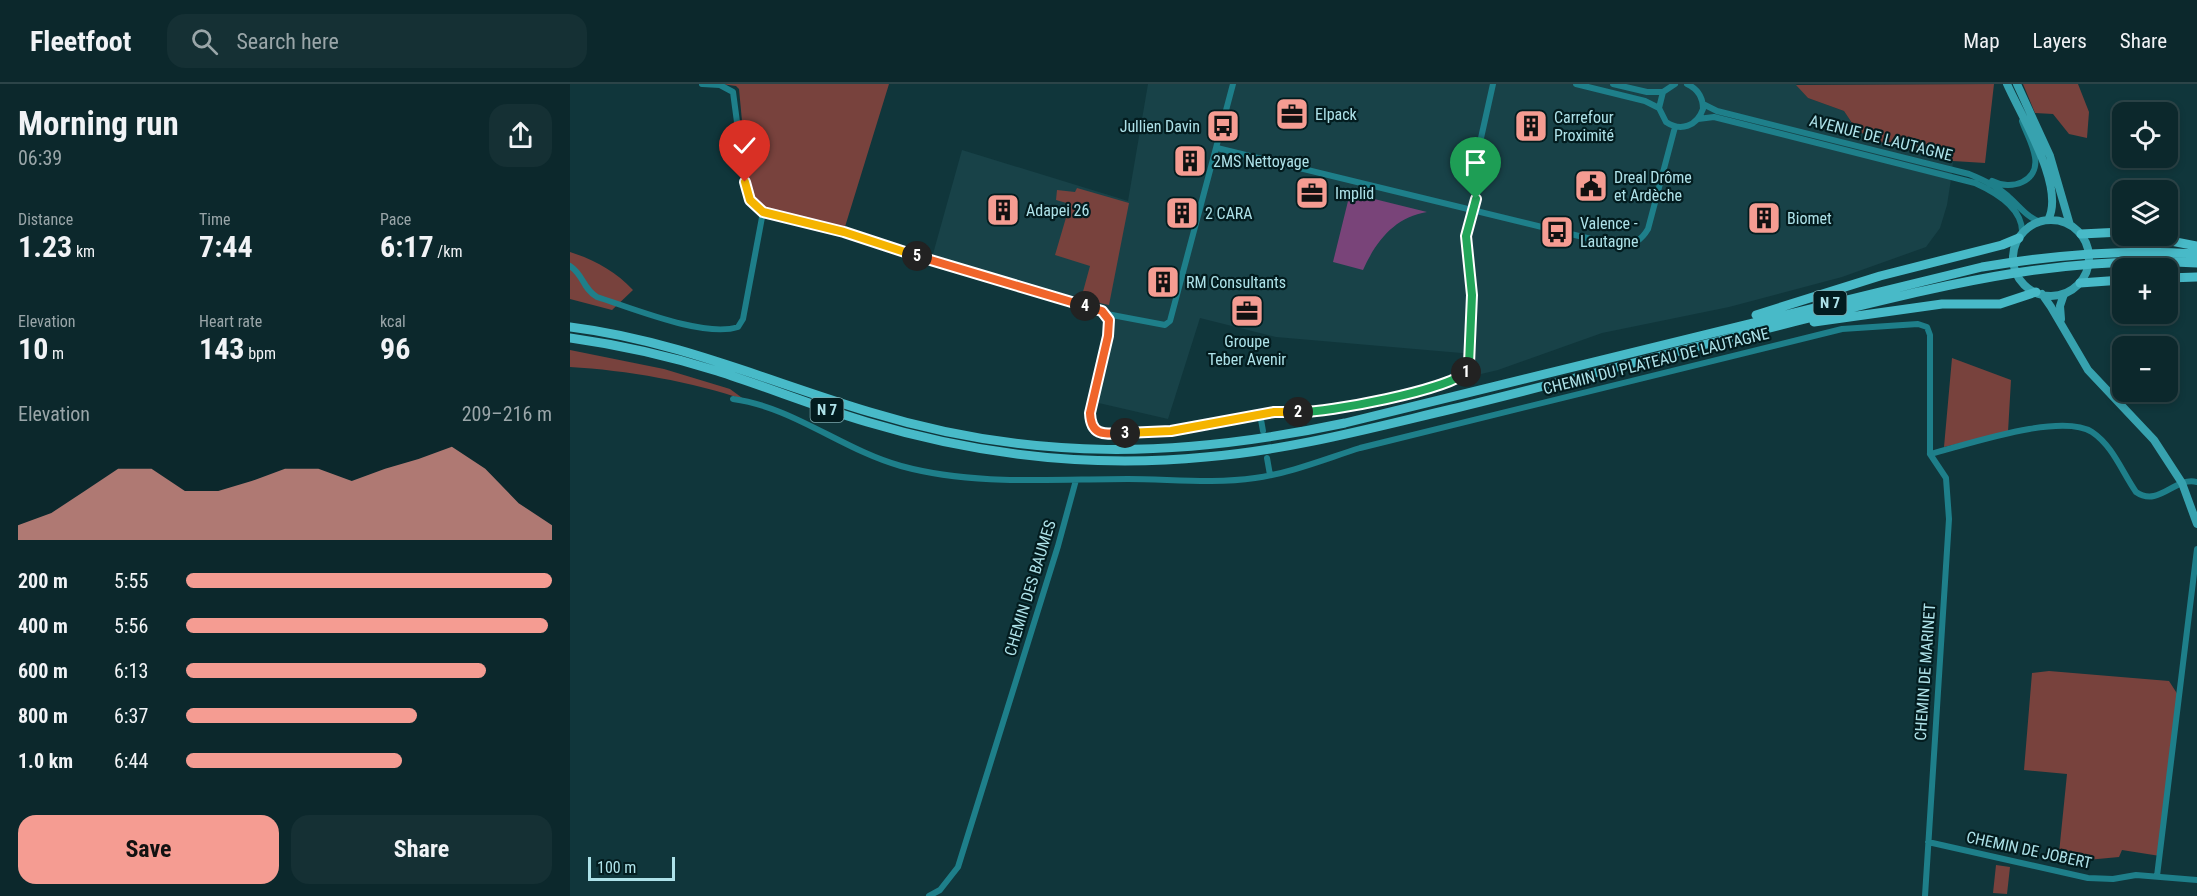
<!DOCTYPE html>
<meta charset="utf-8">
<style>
body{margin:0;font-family:"Roboto Condensed",sans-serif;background:#153034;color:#f1f3f6;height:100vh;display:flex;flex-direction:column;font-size:22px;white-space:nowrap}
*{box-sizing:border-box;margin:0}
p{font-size:20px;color:#9aa6a9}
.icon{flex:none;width:33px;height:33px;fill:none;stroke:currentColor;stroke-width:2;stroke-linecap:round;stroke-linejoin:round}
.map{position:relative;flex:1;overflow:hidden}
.panel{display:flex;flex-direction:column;background:#0c282c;width:570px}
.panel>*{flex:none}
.fabs{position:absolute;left:1542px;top:18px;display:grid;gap:12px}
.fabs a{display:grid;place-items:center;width:66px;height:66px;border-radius:12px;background:#0c282c;box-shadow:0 3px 9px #0003,0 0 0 2px #2c4448;font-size:30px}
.scale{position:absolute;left:18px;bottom:15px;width:87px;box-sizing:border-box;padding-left:6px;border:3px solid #aee2e9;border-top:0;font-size:16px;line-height:21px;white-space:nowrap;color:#aee2e9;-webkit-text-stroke:4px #031c1f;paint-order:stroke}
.pin{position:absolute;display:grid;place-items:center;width:51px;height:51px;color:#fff;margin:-62px -26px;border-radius:50% 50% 50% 0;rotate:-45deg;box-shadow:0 0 6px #0007}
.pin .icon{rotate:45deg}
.km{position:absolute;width:30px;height:30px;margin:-15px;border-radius:50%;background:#222;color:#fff;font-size:16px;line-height:30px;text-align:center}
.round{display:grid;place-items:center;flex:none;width:63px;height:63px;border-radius:18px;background:#153034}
.headline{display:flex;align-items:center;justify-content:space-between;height:102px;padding:0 18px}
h1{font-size:33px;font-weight:700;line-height:45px}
.metrics{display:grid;grid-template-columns:repeat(3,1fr);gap:9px;height:102px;padding:6px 18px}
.metrics div{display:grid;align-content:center}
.metrics b{font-size:30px;font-weight:700}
.metrics small{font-size:16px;font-weight:400}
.metrics p{font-size:16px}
.chart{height:168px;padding:12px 18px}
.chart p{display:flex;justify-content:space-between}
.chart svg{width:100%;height:108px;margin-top:6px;fill:#f59c92;opacity:.7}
.action{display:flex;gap:12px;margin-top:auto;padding:12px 18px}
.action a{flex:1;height:69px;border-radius:18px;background:#f59c92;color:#111;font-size:24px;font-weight:700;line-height:69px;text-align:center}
.action a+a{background:#153034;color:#f1f3f6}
ul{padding:0 18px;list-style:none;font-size:20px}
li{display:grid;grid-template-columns:96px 72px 1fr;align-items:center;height:45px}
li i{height:15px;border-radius:8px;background:#f59c92}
header{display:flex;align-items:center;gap:36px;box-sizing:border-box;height:84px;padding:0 30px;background:#0c282c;border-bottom:2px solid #2c4448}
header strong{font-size:28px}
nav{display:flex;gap:33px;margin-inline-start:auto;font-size:21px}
.search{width:420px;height:54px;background:#153034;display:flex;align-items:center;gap:15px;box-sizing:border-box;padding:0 21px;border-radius:18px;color:#9aa6a9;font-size:22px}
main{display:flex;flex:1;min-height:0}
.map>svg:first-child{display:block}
.built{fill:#184248}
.green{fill:#78423d}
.water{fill:#794479}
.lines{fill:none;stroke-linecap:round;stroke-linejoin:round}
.minor{stroke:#1e7f8a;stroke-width:6}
.major{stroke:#37a2af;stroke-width:8}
.highway{stroke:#48bac8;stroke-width:9}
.split-1-casing{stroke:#fff;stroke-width:12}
.split-2-casing{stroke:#fff;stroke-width:12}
.split-3-casing{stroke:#fff;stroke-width:12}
.split-4-casing{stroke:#fff;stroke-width:12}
.split-5-casing{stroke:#fff;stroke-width:12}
.split-6-casing{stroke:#fff;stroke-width:12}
.split-1{stroke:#22a559;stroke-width:8}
.split-2{stroke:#22a559;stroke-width:8}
.split-3{stroke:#f5b400;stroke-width:8}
.split-4{stroke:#f0652b;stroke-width:8}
.split-5{stroke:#f0652b;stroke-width:8}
.split-6{stroke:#f5b400;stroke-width:8}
.labels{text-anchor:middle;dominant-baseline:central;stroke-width:4.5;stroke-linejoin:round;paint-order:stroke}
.shield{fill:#031c1f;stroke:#7ba7ac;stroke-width:1.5}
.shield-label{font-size:15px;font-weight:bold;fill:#aee2e9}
.poi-label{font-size:16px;fill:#aee2e9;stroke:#031c1f;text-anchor:start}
.street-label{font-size:16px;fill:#aee2e9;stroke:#031c1f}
</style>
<header>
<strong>Fleetfoot</strong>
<div class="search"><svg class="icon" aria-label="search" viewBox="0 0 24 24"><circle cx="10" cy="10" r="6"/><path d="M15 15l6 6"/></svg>Search here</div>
<nav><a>Map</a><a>Layers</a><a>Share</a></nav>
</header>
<main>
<section class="panel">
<div class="headline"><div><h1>Morning run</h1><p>06:39</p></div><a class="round"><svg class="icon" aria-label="share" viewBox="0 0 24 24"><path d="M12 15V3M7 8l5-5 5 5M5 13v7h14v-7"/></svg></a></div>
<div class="metrics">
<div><p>Distance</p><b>1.23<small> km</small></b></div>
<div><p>Time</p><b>7:44</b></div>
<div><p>Pace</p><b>6:17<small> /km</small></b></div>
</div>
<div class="metrics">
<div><p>Elevation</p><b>10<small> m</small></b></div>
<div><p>Heart rate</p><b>143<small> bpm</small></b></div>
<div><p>kcal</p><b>96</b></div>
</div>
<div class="chart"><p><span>Elevation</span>209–216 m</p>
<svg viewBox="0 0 160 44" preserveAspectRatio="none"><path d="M0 44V38L10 33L20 24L30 15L40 15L50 24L60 24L70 20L80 15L90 15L100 20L110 15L120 11L130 6L140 15L150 29L160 38V44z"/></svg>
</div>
<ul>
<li><b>200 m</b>5:55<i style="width:100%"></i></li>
<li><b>400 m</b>5:56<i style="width:99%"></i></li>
<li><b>600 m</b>6:13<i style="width:82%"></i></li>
<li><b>800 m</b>6:37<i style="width:63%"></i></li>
<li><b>1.0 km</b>6:44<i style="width:59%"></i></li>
</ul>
<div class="action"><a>Save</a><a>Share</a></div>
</section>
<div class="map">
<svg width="1627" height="812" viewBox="0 0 1627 812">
<rect width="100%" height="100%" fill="#10363b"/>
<!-- built -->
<path class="built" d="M578,0H1226L1238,14L1274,27L1286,45L1302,56L1383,77L1382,89L1377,121L1370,144L1356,163L1272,193L1159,223L1032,249L928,286L894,294L899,289L903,270L706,253L630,234L598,335L520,317L538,243L536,235L529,229L373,183L363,170L392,66L558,117Z"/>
<!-- green -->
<path class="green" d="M151,0H319L274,146L200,127L185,118L178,101L169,5L166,2Z
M1424,0L1415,79L1383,77L1302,56L1286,45L1274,27L1238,14L1226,1Z
M1453,0H1508L1519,28L1517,54L1499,50L1483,30L1465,29Z
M507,104L559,119L539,221L511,215L520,182L485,171L500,120L486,116L487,106L505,108Z
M0,168C25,176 45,187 63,206L42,226L0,215Z
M0,266L94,285L160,305L175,316C124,298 55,286 0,283Z
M1382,274L1441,296L1438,348L1374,363Z
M1479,587L1599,597L1608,611L1590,772L1552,766L1549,773L1517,776L1489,769L1497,690L1454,686L1462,589Z
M1426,781L1440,783L1437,810L1423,809Z"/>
<!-- water -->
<path class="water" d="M780,109L857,128C825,133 806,157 793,186L763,178Z"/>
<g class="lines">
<!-- minor -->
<path class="minor" d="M132,0L150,1L163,8L175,98L180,116L193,128L274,148L542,231L595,241L600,237L663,0
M1006,0L1075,17L1089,24
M1043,0L1077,8H1093
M1105,0L1093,8L1089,24L1096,38C1111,48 1127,42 1133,25C1133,13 1128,5 1117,0
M1133,20L1147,27L1399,90C1414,96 1429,103 1440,114C1451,124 1456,132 1470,138
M1128,35L1144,33L1405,99C1425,108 1454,124 1452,150
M647,64L1050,162C1064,160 1071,157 1078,145L1105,43
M1422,97C1441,107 1469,98 1465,73C1463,60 1456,49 1452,37
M0,182C14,191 12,204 27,213C62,224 134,254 168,243L173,235L193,128
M533,228L539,236V245L520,329L521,341L526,347L540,350L601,347L704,328L747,329L763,327L862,302L891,293L897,287L903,231L896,152L912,91L911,54L923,0
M163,315C223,323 273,366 331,382C404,402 483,395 558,395C599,395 644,400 685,394C721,389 755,375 790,364L1272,245L1348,240L1357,243L1360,251V370
M690,330L693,347
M1360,370C1396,361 1491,328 1522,348C1543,362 1552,388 1566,408C1589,424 1605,392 1627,398
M697,374L700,391
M1358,758L1518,794L1543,795L1566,791L1627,796
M1587,792L1627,465
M359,812L370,806L388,783L488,462L506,396
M1355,812L1379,435L1376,394L1360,370"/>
<!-- major -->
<path class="major" d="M1437,0C1451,32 1496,103 1478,136
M1447,0L1480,72L1500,141
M1443 174a38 38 0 1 1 76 0a38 38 0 1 1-76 0Z
M1472,210L1481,223L1518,286L1584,356L1612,399L1627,440
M1491,235L1490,222L1494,210"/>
<!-- highway -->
<path class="highway" d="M1511,150L1552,148
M1575,152L1627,162
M1598,194L1627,193
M1510,199L1552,196
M1186,231L1310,192L1432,161L1449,154
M1244,238L1372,220H1430L1466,208
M0,243C105,256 200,298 300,328C463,378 610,374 775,339L1412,183C1483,171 1555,165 1627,170
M0,254C50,261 99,272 147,287C197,303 246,323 297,338C407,371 522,384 636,373C720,366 801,344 882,325C1010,294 1136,259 1264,228C1387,198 1499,171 1627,179"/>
</g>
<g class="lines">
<defs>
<path id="split-1" d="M896,288L899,280L902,211L896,152L906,115"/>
<path id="split-2" d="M728,328C757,329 878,306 896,288"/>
<path id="split-3" d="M555,349L601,347L704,328H728"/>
<path id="split-4" d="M515,222L532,227L539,236L538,252L520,329C521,353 535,350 555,349"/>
<path id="split-5" d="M347,172L515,222"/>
<path id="split-6" d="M175,98L180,116L193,128L274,148L347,172"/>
</defs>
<!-- split-1 casing -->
<use href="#split-1" class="split-1-casing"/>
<!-- split-2 casing -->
<use href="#split-2" class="split-2-casing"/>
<!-- split-3 casing -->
<use href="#split-3" class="split-3-casing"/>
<!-- split-4 casing -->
<use href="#split-4" class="split-4-casing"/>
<!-- split-5 casing -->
<use href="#split-5" class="split-5-casing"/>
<!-- split-6 casing -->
<use href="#split-6" class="split-6-casing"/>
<!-- split-1 -->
<use href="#split-1" class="split-1"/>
<!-- split-2 -->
<use href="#split-2" class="split-2"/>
<!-- split-3 -->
<use href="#split-3" class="split-3"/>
<!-- split-4 -->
<use href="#split-4" class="split-4"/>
<!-- split-5 -->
<use href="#split-5" class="split-5"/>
<!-- split-6 -->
<use href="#split-6" class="split-6"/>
</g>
<!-- icons -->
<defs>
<symbol id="office-square" viewBox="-11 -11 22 22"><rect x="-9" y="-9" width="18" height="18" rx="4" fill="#f59c92" stroke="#031c1f"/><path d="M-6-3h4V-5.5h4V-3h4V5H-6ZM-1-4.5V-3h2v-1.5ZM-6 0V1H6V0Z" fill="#111"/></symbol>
<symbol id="bus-square" viewBox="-11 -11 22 22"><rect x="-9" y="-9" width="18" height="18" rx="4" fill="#f59c92" stroke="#031c1f"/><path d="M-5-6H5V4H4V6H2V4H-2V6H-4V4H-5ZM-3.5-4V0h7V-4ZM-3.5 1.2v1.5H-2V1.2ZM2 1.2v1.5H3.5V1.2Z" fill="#111"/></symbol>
<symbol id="building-square" viewBox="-11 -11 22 22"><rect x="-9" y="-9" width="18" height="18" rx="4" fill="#f59c92" stroke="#031c1f"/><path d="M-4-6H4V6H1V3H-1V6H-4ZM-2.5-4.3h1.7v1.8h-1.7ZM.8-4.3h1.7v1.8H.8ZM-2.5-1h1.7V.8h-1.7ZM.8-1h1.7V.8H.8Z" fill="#111"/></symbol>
<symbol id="civic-square" viewBox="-11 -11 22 22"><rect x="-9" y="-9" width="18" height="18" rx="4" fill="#f59c92" stroke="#031c1f"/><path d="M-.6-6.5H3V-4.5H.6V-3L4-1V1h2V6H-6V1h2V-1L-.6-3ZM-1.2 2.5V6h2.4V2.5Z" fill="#111"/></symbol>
</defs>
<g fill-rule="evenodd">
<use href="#office-square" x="703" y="11" width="38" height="38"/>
<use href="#bus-square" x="634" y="23" width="38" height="38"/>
<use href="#building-square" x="942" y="23" width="38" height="38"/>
<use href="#building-square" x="601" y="58" width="38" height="38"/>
<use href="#civic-square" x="1002" y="83" width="38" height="38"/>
<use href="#office-square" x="723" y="90" width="38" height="38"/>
<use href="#building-square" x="414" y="107" width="38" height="38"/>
<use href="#building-square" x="593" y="110" width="38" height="38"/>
<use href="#building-square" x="1175" y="115" width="38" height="38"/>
<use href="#bus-square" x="968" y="129" width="38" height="38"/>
<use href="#building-square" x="574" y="179" width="38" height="38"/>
<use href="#office-square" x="658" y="208" width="38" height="38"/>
</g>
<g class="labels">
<!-- shield labels -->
<g class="shield">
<rect x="1243.5" y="207" width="33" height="24" rx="4.5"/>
<rect x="240.5" y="314" width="33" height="24" rx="4.5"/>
</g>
<g class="shield-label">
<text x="1260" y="219">N 7</text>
<text x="257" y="326">N 7</text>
</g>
<!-- poi labels -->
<g class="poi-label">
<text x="745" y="30">Elpack</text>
<text x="984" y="33">Carrefour<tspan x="984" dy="18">Proximité</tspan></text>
<text x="630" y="42" text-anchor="end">Jullien Davin</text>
<text x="643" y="77">2MS Nettoyage</text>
<text x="1044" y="93">Dreal Drôme<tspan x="1044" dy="18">et Ardèche</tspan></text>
<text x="765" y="109">Implid</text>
<text x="456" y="126">Adapei 26</text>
<text x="635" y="129">2 CARA</text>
<text x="1217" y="134">Biomet</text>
<text x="1010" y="139">Valence -<tspan x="1010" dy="18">Lautagne</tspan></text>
<text x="616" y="198">RM Consultants</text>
<text x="677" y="257" text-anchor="middle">Groupe<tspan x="677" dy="18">Teber Avenir</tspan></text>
</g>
<!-- street labels -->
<g class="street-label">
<text transform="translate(1311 54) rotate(14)">AVENUE DE LAUTAGNE</text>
<text transform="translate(1086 277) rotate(-14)">CHEMIN DU PLATEAU DE LAUTAGNE</text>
<text transform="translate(460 504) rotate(-73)">CHEMIN DES BAUMES</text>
<text transform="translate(1355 588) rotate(-86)">CHEMIN DE MARINET</text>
<text transform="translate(1459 766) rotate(12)">CHEMIN DE JOBERT</text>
</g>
</g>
</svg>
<div class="fabs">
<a><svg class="icon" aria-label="locate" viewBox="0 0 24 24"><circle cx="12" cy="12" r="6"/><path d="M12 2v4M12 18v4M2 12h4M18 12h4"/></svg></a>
<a><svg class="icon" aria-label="layers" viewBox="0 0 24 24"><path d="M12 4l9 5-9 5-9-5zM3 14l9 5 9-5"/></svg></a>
<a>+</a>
<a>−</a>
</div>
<div class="scale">100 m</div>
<div class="pin" style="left:906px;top:115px;background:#1e9e55"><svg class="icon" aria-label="arrive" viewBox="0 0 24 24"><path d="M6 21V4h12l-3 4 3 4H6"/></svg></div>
<div class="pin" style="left:175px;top:98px;background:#d93025"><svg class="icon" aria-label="check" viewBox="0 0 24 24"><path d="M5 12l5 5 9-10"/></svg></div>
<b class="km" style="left:896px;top:288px">1</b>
<b class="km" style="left:728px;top:328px">2</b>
<b class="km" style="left:555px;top:349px">3</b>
<b class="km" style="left:515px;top:222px">4</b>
<b class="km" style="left:347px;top:172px">5</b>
</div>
</main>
